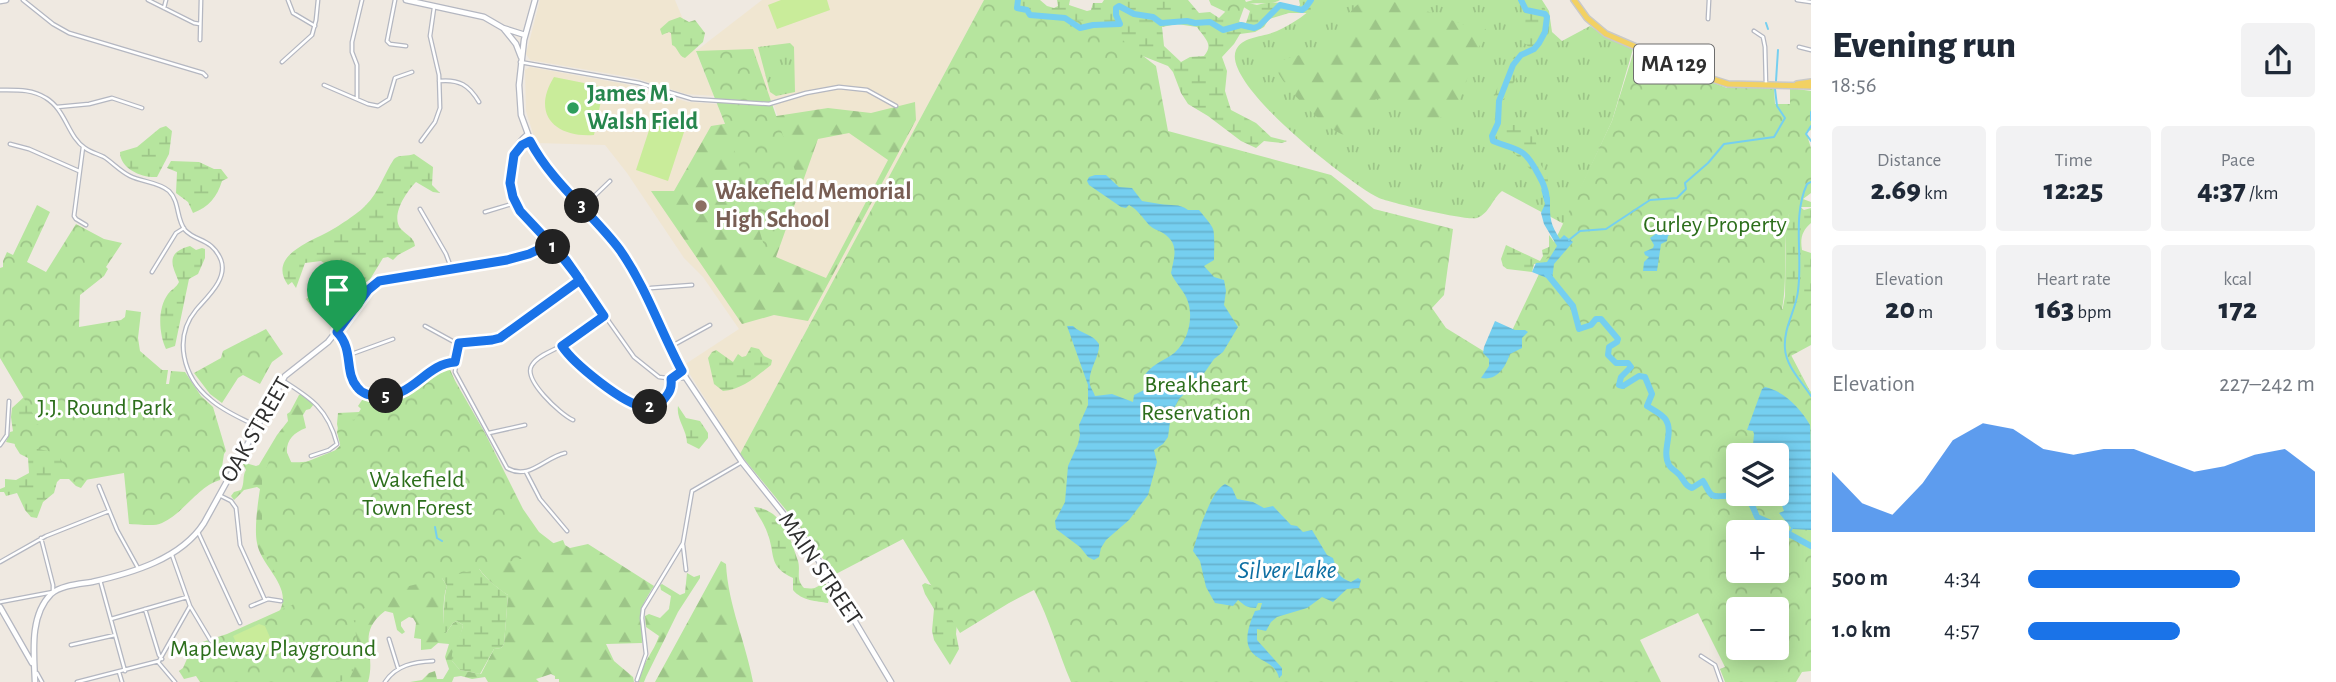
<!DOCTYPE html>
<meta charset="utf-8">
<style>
body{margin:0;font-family:"Alegreya Sans",sans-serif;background:#f2f2f3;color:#1f2937;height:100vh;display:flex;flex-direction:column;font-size:26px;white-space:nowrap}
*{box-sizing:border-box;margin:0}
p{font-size:23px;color:#747a83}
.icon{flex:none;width:38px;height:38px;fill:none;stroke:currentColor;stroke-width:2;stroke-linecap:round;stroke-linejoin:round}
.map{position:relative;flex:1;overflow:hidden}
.drawer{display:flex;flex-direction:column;background:#fff;width:525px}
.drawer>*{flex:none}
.buttons{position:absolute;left:1726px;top:443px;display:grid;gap:14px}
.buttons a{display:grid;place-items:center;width:63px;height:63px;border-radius:7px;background:#fff;box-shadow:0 4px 18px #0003;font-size:35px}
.pin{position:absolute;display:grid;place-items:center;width:60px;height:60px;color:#fff;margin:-72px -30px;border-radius:50% 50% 50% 0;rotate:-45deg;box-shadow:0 0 7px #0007}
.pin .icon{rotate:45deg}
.km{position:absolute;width:35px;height:35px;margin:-18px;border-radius:50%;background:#222;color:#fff;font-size:19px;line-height:35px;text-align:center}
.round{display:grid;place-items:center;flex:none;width:74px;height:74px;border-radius:7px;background:#f2f2f3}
.head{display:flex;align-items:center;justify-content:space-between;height:119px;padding:0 21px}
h1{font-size:38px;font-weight:800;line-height:52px}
.stats{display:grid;grid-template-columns:repeat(3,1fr);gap:10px;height:119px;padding:7px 21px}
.stats div{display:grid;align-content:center;border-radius:7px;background:#f2f2f3;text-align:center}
.stats b{font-size:30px;font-weight:800}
.stats small{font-size:19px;font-weight:400}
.stats p{font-size:19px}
.chart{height:196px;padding:14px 21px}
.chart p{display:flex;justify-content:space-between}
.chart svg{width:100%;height:126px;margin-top:7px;fill:#1a73e8;opacity:.7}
ul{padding:0 21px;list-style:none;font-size:23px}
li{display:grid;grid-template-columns:112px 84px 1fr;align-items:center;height:52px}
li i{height:18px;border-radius:9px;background:#1a73e8}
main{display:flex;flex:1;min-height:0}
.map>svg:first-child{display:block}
.education{fill:#f0e6d1}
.grass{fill:url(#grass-tufts)}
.forest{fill:url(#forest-firs);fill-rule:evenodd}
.wetland{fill:url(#wetland-marsh);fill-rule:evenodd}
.park{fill:url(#park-crowns);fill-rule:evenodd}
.pitch{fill:#c9ec9a}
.water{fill:url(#water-rules)}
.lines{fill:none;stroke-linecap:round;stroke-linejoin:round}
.stream{stroke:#75cff0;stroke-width:2}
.river{stroke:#75cff0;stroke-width:6}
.street-casing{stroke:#b4b7c1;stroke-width:5}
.secondary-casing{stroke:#b4b7c1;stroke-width:7}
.primary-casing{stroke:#c9c9c9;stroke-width:8}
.street{stroke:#fff;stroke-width:2.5}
.secondary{stroke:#fff;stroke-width:4.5}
.primary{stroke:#f2d163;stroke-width:5}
.route-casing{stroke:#fff;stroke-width:14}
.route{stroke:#1a73e8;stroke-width:9}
.leisure-dot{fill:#2e9e5b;stroke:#fff;stroke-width:2.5}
.education-dot{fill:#8d6e63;stroke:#fff;stroke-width:2.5}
.labels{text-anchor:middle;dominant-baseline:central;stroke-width:6;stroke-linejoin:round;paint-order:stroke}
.shield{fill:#fff;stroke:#6d6d6d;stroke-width:2}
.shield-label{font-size:23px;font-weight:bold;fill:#2e2e2e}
.leisure-label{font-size:24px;font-weight:bold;fill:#27864d;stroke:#fff;text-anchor:start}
.education-label{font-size:24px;font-weight:bold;fill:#785e54;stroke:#fff;text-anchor:start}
.park-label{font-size:24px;fill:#2c6e1b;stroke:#fff}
.street-label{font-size:24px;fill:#2e2e2e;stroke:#fff}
.water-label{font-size:26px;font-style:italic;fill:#0d6fa3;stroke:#fff}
</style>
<main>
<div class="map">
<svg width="1811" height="682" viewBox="0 0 1811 682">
<defs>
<pattern id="grass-tufts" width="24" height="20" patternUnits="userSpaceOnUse" patternTransform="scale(1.75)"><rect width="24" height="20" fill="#b6e59e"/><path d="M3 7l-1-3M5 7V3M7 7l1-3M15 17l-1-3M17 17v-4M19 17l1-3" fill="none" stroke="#9dc588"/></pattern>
<pattern id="forest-firs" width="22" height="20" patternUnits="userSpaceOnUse" patternTransform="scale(1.75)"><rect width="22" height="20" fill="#b6e59e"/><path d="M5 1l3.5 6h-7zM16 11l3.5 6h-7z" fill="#9dc588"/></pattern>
<pattern id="wetland-marsh" width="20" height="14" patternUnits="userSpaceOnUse" patternTransform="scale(1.75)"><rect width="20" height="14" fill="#b6e59e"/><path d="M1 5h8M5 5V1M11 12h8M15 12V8" fill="none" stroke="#9dc588"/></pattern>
<pattern id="park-crowns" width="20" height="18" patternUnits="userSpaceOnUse" patternTransform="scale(1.75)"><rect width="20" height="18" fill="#b6e59e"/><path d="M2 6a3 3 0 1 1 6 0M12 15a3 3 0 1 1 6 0" fill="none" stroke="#9dc588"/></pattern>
<pattern id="water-rules" width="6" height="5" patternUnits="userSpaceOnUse" patternTransform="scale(1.75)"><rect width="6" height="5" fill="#75cff0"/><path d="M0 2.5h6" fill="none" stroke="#66b2ce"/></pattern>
</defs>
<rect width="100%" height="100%" fill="#efe9e1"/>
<!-- education -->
<path class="education" d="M540,0H675L696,51L762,0H984L740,454L684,365L739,329L703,277L684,258L627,173L605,145L536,143L526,111L525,70L530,67L625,84L688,102L717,104L731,140L800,185L775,108L771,100L696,52L714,96L686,94L635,78L530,60L526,54Z"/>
<!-- grass -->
<path class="grass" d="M1320,0H1542L1549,11L1552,32L1562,41L1590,26L1605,36L1633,49L1612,121L1564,224L1502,191C1493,198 1489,214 1477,218C1467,221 1391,203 1379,198C1350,184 1221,84 1236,50C1242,36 1264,37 1277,31C1294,23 1308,14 1320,0Z
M790,43L794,47L795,92L776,96L770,92L758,47Z"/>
<!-- forest -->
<path class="forest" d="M1364,0L1391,1L1418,8L1465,25L1486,29C1484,41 1477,48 1473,59C1465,84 1460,120 1427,120L1384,98L1376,99L1367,111L1373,119L1365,122L1361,127V141L1358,142C1346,136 1333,131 1324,123C1309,111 1280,83 1275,65L1279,61L1337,44C1351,24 1340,15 1364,0Z
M915,102L916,120L808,321L774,315L742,324L651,191H674L711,126L828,108L871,113ZM849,133L888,160L826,278L776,257L818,139Z
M443,366L449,367L457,386L532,529L551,544L563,540L565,545L570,548L588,544L654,586C635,615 642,612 642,643L606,644L614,661L633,677L634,682H559V679H555V676L551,674L536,679L539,682H488L485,677L472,679L461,676L454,677L452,682H410L422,680L429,673L435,671L437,679H443L449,669L445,657L449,644L438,643L431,649L421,650V639L414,638L416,623L413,618L409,617L401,622V626L405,632L402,634L397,630L393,613L385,611C355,634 377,651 368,682H276L279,612C294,587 261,567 257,543C254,529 258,502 260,489L257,487L244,490L234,500L231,496L234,492L241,490C245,483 242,476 246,470L242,462L256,466L259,465L277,435L288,421L287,414L290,412L299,395L301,394L314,404L310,409L306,410L303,415L306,428C290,434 283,445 289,462C307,463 329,461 341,444L337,424L338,413L359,412L362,407L363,399C372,397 382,400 391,398C412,395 427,379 443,366ZM477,564C481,575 498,589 508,595L504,644L501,648L494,649L481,674L460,670L452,661C453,646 461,639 463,625L457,621L453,623L446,633C442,625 443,594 447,586L438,572Z
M721,561L726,564C728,605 746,643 753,682H655Z
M687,573L694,577L700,575V578L678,612L646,677L644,682H639C641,664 654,652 659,636L646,627L645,616L649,614L660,618L669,609L671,596L661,590L660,585L662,584L680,595L685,593Z"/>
<!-- wetland -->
<path class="wetland" d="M988,0H1040L1047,6L1054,8L1058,6L1057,0H1070L1069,5L1087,11L1091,10L1093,3H1102L1104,0H1188L1199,13L1210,12L1219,18L1227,10L1240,22L1246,23L1250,11L1242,6L1244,2L1257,5C1272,0 1283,3 1298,7L1300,5L1299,0H1325L1328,7L1316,13H1289L1269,19L1264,27L1255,32L1240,34L1234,44L1222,57L1227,71L1225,91L1231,110L1256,123L1271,137L1287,141L1282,143L1264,141L1256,148L1241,141L1208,116L1188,104L1181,93L1173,72L1168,66L1135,53L971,81ZM1177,24L1197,27C1205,39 1214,44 1204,56L1190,57L1181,62L1164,46L1162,27Z
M1528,0H1540C1548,12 1554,30 1544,43C1539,51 1534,51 1531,61L1522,68L1505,98L1501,101V123L1504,125H1524L1536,141L1537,158L1547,175L1551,198L1534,183L1530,169L1517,156L1506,147L1488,141L1487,136L1494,125L1496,109L1491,108L1492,102C1500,82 1508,52 1530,48L1523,42C1527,27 1524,15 1528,0Z
M680,17L689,22L695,20L705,33L703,42L685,58C678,56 678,47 672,45L671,33L669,32L662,35L660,29L669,21Z
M166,126L172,131L169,154L157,177C142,178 120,169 120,152L137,147L160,128Z
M414,154L433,167L432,185L440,193L433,192L416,182C406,192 390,216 401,229C407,236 414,237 415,246L398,255L393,260L388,257L383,258L366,286L362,285L355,280L339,285V303L333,305L328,301L324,302L322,309L315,311L306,299C323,288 323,284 324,263L321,261L305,263L296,288L292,282L288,285C268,257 307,243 326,233C336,228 359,213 366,205C379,192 384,174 394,159C399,154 408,157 414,154Z
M171,161L199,162L214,169H221L228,178L222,181C217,197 209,207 193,213L188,202L176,193L177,172L167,168Z
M1798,205L1804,210L1811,208V223C1802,231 1800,238 1802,250L1811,253V315L1791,355L1811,393V412L1771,373L1785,296L1786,223L1790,211Z
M1549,235L1557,246L1546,263L1534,264L1532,272L1507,269L1503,266L1501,259L1506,245L1540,261L1543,256L1542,250L1549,247Z
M190,246L196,250L202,248L205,249V258L198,274L189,279L175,346L166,349C159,334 157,309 168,294C172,289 176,288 179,282C172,265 165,253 190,246Z
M751,347L759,349L764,356L772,360L771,365C757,376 742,390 723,391L714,384L708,358L712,352L716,350L733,362L738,354L742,357L746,356Z
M28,386L89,477L81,488L76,486L69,479H60L57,482L54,493L43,502L37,518L31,517L25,510L17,493L6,496L4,492H0V489L5,487V479L16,480L29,473L28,458L20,454L15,446L11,417L12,408L24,397Z
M678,406L686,418L700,421L708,433V438L699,449L687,443C687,430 676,419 678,406Z
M754,507C783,510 790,538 798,561C801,572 795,578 804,588C812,589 816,589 822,583L826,584L830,591L828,603C817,601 802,601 793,590V578C767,566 776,554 767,532C764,523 758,516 754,507Z
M477,564C481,576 498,588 508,595L504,644L501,648L494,649L480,674L460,670L452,661C450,648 461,638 463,625L457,621L453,623L446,633H444C443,624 444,593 447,586L438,572Z
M925,583L933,586L957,623L956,634L959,649L950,665L934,640L932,631L934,609L925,594L922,585Z
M318,600L356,609L355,631L357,641L352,653L353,671L349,680L336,682L335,671L341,664L337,653L340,654Z"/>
<!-- park -->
<path class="park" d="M984,0H1017L1015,10L1023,11L1030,16L1029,19L1098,21L1156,66L1168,131L1331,175L1374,209L1453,229L1444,295L1432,308L1446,328L1498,360L1612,121L1633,54L1650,58L1727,88H1774L1775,104H1790V88L1811,91V130L1806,132L1811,148V193L1803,199L1811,202V207H1798L1789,214C1782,245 1788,278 1782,309L1811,296V345L1787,358L1811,392V671L1802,672L1796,682H1725L1720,669L1725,667L1698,613L1640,640L1661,682H1071C1058,652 1050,620 1034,590L1009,603L960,633L903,539L834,575L809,538L740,454ZM1738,455H1776V494H1738ZM1738,532H1776V570H1738ZM1738,609H1776V648H1738Z
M1209,0H1245L1246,2L1253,0H1280C1271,6 1256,1 1245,5L1238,24L1230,14L1211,5Z
M753,49L800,185L766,252L731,139L696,51Z
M37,205L50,212L27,262L46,272L76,224L104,239L122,243L106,267L108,269L104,276L80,295L79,327L121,320L125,317L126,310L141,312L138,338L140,351L162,370H168L166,384H169L171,371L185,372L201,396L213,407L226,451L224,454L220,480C198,486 184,513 162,523C154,527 138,524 129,524L124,473L74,482L57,453L6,442L10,432L39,424L0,358V268L3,267V261L7,252L13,255Z
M266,329L283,354L272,362L260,384L243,375L238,378L222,403L210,394L194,373L221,358L223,351Z
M446,365L485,433L523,509L539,532L561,549L409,586L353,614L357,644L280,682H200L196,676L184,679L179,671L183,668L193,645L227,634L294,604L264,554L262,544V480L271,456L281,439L292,464H301L341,448L337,432L341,415L354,420L362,410L358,406L364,397C397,408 421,383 446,365Z"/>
<!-- pitch -->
<path class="pitch" d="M781,0H827L830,10L777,29L768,5Z
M554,77L599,86L603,91L594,135C555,138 531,114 554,77Z
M654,115L686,126L668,181L636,170Z
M259,624L265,626L276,651C253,660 243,659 233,636Z"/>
<!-- water -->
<path class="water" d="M1095,175H1106L1119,187L1132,188L1142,201C1148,202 1154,203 1160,204C1171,206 1179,203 1188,210H1199C1202,214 1212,225 1213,229C1215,234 1214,252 1214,260L1204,266L1214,277L1224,280L1226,291L1224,305L1238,327L1223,352L1214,359L1200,379L1179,399L1171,414L1168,437L1163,444L1154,450L1157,462L1148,495L1129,520L1106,540L1101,548L1099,557L1094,560L1088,557L1080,547L1056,529L1055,521L1065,502L1068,466L1078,444L1080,435L1079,425L1088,405V385L1067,326H1073C1081,334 1093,334 1099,344C1100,357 1087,371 1090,385C1091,389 1094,392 1095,396L1112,394L1133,402L1134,395L1146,389L1144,376C1151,366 1160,362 1170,356C1187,346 1194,320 1188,302C1185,291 1175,283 1171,273C1174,257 1180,244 1163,233C1158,230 1153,229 1149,225C1142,217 1138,210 1129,205L1126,208L1121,207L1089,185L1087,181L1089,177Z
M1541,189L1550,198C1550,216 1549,223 1560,239L1564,235L1573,242L1554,264L1552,280L1532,272L1536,263L1547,262L1557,246L1544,224L1541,213L1545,204Z
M1658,232H1668L1671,234L1668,236L1667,241L1661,244L1657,271H1643L1644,262L1649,257L1645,255L1644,252L1653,248L1654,245L1650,238Z
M1495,321L1515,330H1525L1528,332L1522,338V348L1510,354C1505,367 1498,381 1481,378L1489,366V359L1483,353L1484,347Z
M1765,387C1784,391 1801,409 1810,425C1811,433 1811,514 1811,530L1792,529L1779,513L1784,511L1781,503L1765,506L1758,501L1755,494H1776V455H1752L1754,434L1753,431L1747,430L1762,389Z
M1225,484L1232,488L1237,499L1253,502L1264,508L1273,506L1291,525L1297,526L1303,532L1312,530L1327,555L1333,558C1337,570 1337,577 1351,582L1358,578L1361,580L1359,588L1347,589L1333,602L1322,597L1307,608L1277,617L1271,622L1266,631L1257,629V640L1282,668V675L1279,678C1274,652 1230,667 1255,611L1260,610L1262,603H1258L1256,608C1247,608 1244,605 1238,600L1233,606L1215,603L1206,587L1200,561L1193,551C1197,536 1211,490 1225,484Z"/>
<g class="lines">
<!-- stream -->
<path class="stream" d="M1766,23L1768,29
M1776,81L1778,50
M1811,112V120
M1811,126L1806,134L1811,141
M1811,182L1807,184C1792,217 1803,255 1798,291C1796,310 1783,328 1785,349C1786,366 1802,382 1811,396
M1569,240L1580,231L1606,229L1650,200L1677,198L1686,189L1685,183L1708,163L1724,144L1774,137L1785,118L1777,106L1775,89
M435,527L437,538L442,541
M1789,534L1792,528"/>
<!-- river -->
<path class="river" d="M1018,0L1017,8L1027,10L1030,15L1065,18L1080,28L1093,25L1120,24L1116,15V8L1119,6L1134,14L1153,17L1161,23L1187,21L1195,23L1210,22L1223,30L1241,25L1254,28L1259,26L1280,5L1302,10L1306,7L1311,0
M1521,0L1526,10L1545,14L1547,17L1545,32L1539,43L1534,49L1521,55L1513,65L1499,101L1498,123L1492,136L1493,141C1518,151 1524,147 1537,172C1542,181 1546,188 1547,199
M1547,274L1573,306L1579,329L1591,325L1596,319H1601L1618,339L1617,342L1609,347L1608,355L1616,363H1628L1631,367L1621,377L1619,385L1623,386L1639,376L1645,377L1652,394L1647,406C1653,410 1662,414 1666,420C1674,433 1661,451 1669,465C1671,469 1678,472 1681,477C1686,483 1685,486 1692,488L1703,481C1706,485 1708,492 1712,495C1716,497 1719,496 1723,496C1747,494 1749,496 1757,517L1773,524L1774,532
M1776,538L1789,534L1811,546"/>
<defs>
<path id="street" d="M23,0L53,24L69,33L203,73L206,76
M148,0L194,23L200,24
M288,0L293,13L315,26
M395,0L387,41L390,44L406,46
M1797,0L1811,2
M164,8L166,0
M1708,19L1709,0
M1754,31L1763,37L1765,47L1766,85
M200,40L201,0
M1799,47L1811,50
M282,62L312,35L316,20L318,0
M520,62L639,83L692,99L769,104L806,93L839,87L867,90L896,106
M439,81C459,79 469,85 479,102
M324,85L368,104L378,106L389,99L395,78L412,72
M0,90C17,90 32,89 46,98C66,110 68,137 85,148C90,152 98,154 104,157C113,163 120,171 130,176C142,182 159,182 169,191C180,202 176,219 185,230C196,242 212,238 221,260C228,279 207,297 196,310C173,338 183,377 210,399C223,411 241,418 256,426
M357,99V65L352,52V42L362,0
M57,107L89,104L112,98L142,108
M421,141L435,122L440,108L439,75L430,36L434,8
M10,144L29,149L79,171
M83,147L74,216L76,219L86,225
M583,207L610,181
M420,209L446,254L452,270
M485,212L515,203
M550,244L569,265L634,357L659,377L675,379L685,378
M152,272L176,233L184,228
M643,291L651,288L692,285
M603,316L562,346C573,364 624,404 645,407C652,408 659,404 664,399C670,392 672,388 671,379
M425,326L456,343L496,339L580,280
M337,332C361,356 338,401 387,396C414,394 428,363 455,362
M459,343L455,372L507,468C529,481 545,457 565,453
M561,346C552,351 537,356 532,365C522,379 560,414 573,420
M670,347L710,325
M349,355L393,339
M671,379L682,371
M282,380C311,398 328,409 337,444L329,450L311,456
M489,433L525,425
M0,445L7,435L9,401
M526,472L540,499L567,531
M99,486L117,530L138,568
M219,495L231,501L236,508L240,545L265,600
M198,532L240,623
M683,545L686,570
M0,562L46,536L109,511
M100,580L125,671
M0,602L53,592V585L41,538
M190,606L211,641
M251,606L268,599L281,601
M145,609L159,655L162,659
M111,619L187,597
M389,639L398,668
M71,645L115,635
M1701,656L1715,665L1721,682
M158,662L175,682
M119,672L122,682
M37,673L42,682
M637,680L646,654L642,618L643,609L683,543L692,491L742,462
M77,682L159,661L190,606L172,555
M385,682C396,665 414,662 433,661"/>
<path id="secondary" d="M406,0L484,17L503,28L525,35
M535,0L524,40L519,85L521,115L532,145L548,168L624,256L639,282L686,378L742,462L813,551L891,682
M0,1L6,0
M504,29L516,44L521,57
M0,607L32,663
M35,682C34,654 29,616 51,594C61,585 80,584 92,582C132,573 181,559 204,523L285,376L328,342L373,285L385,280L420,276L507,260L529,254L550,244C527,218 507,206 512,168C513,153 515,145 527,135"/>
<path id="primary" d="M1574,0L1587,18L1606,34L1706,77L1728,84L1811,86
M1797,84L1811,82"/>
</defs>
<!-- street casing -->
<use href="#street" class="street-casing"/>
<!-- secondary casing -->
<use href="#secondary" class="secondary-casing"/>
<!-- primary casing -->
<use href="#primary" class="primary-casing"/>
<!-- street -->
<use href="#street" class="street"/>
<!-- secondary -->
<use href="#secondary" class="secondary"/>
<!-- primary -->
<use href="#primary" class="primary"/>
</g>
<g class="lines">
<defs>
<path id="route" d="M337,332L368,290L379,281L507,260L529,254L550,244C571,265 587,291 604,316L562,346C573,363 624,405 645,407C652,408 659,404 664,399C670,392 672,388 671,379L682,371C661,332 646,287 620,250C592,213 552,183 530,141L522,145L514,155L510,183L513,197L520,211L566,260L580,280L500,338L492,340L459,343L455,362C424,364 413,400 376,396C369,395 362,394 357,387C344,372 354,349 337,332"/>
</defs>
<!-- route casing -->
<use href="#route" class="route-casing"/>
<!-- route -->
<use href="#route" class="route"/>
</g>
<!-- markers -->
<circle class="leisure-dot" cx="573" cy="108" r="7"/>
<circle class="education-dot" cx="701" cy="206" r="7"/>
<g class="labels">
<!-- shield labels -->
<rect class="shield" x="1634" y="44.5" width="80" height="39" rx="5"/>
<g class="shield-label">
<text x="1674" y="64">MA 129</text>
</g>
<!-- leisure labels -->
<g class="leisure-label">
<text x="587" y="94">James M.<tspan x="587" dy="28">Walsh Field</tspan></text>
</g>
<!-- education labels -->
<g class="education-label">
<text x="715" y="192">Wakefield Memorial<tspan x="715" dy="28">High School</tspan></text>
</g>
<!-- park labels -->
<g class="park-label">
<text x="1715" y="225">Curley Property</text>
<text x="1196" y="385">Breakheart<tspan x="1196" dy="28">Reservation</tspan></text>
<text x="105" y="408">J.J. Round Park</text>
<text x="417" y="480">Wakefield<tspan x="417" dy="28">Town Forest</tspan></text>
<text x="273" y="649">Mapleway Playground</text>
</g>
<!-- street labels -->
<g class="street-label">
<text transform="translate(256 430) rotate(-60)">OAK STREET</text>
<text transform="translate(820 569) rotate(56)">MAIN STREET</text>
</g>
<!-- water labels -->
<g class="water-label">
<text x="1287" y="570">Silver Lake</text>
</g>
</g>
</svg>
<div class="buttons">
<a><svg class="icon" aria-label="layers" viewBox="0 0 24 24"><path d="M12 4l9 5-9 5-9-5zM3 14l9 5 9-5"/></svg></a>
<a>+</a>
<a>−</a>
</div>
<div class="pin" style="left:337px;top:332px;background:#1e9e55"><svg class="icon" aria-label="arrive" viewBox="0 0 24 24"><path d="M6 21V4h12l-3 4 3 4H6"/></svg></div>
<b class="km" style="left:553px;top:247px">1</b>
<b class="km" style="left:650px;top:407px">2</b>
<b class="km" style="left:582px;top:206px">3</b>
<b class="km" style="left:386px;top:396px">5</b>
</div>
<section class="drawer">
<div class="head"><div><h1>Evening run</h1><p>18:56</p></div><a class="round"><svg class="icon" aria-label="share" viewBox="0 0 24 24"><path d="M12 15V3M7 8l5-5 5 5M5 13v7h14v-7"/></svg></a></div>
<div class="stats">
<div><p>Distance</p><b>2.69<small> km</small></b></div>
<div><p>Time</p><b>12:25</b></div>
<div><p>Pace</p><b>4:37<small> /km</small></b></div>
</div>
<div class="stats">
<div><p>Elevation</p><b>20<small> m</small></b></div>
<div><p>Heart rate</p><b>163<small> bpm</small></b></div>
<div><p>kcal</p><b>172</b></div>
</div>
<div class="chart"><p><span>Elevation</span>227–242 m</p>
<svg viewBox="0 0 160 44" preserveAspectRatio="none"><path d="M0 44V23L10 34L20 38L30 27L40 12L50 6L60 8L70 15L80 17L90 15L100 15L110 19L120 23L130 21L140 17L150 15L160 23V44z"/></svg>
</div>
<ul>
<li><b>500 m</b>4:34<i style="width:74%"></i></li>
<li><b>1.0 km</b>4:57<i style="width:53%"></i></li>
</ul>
</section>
</main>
